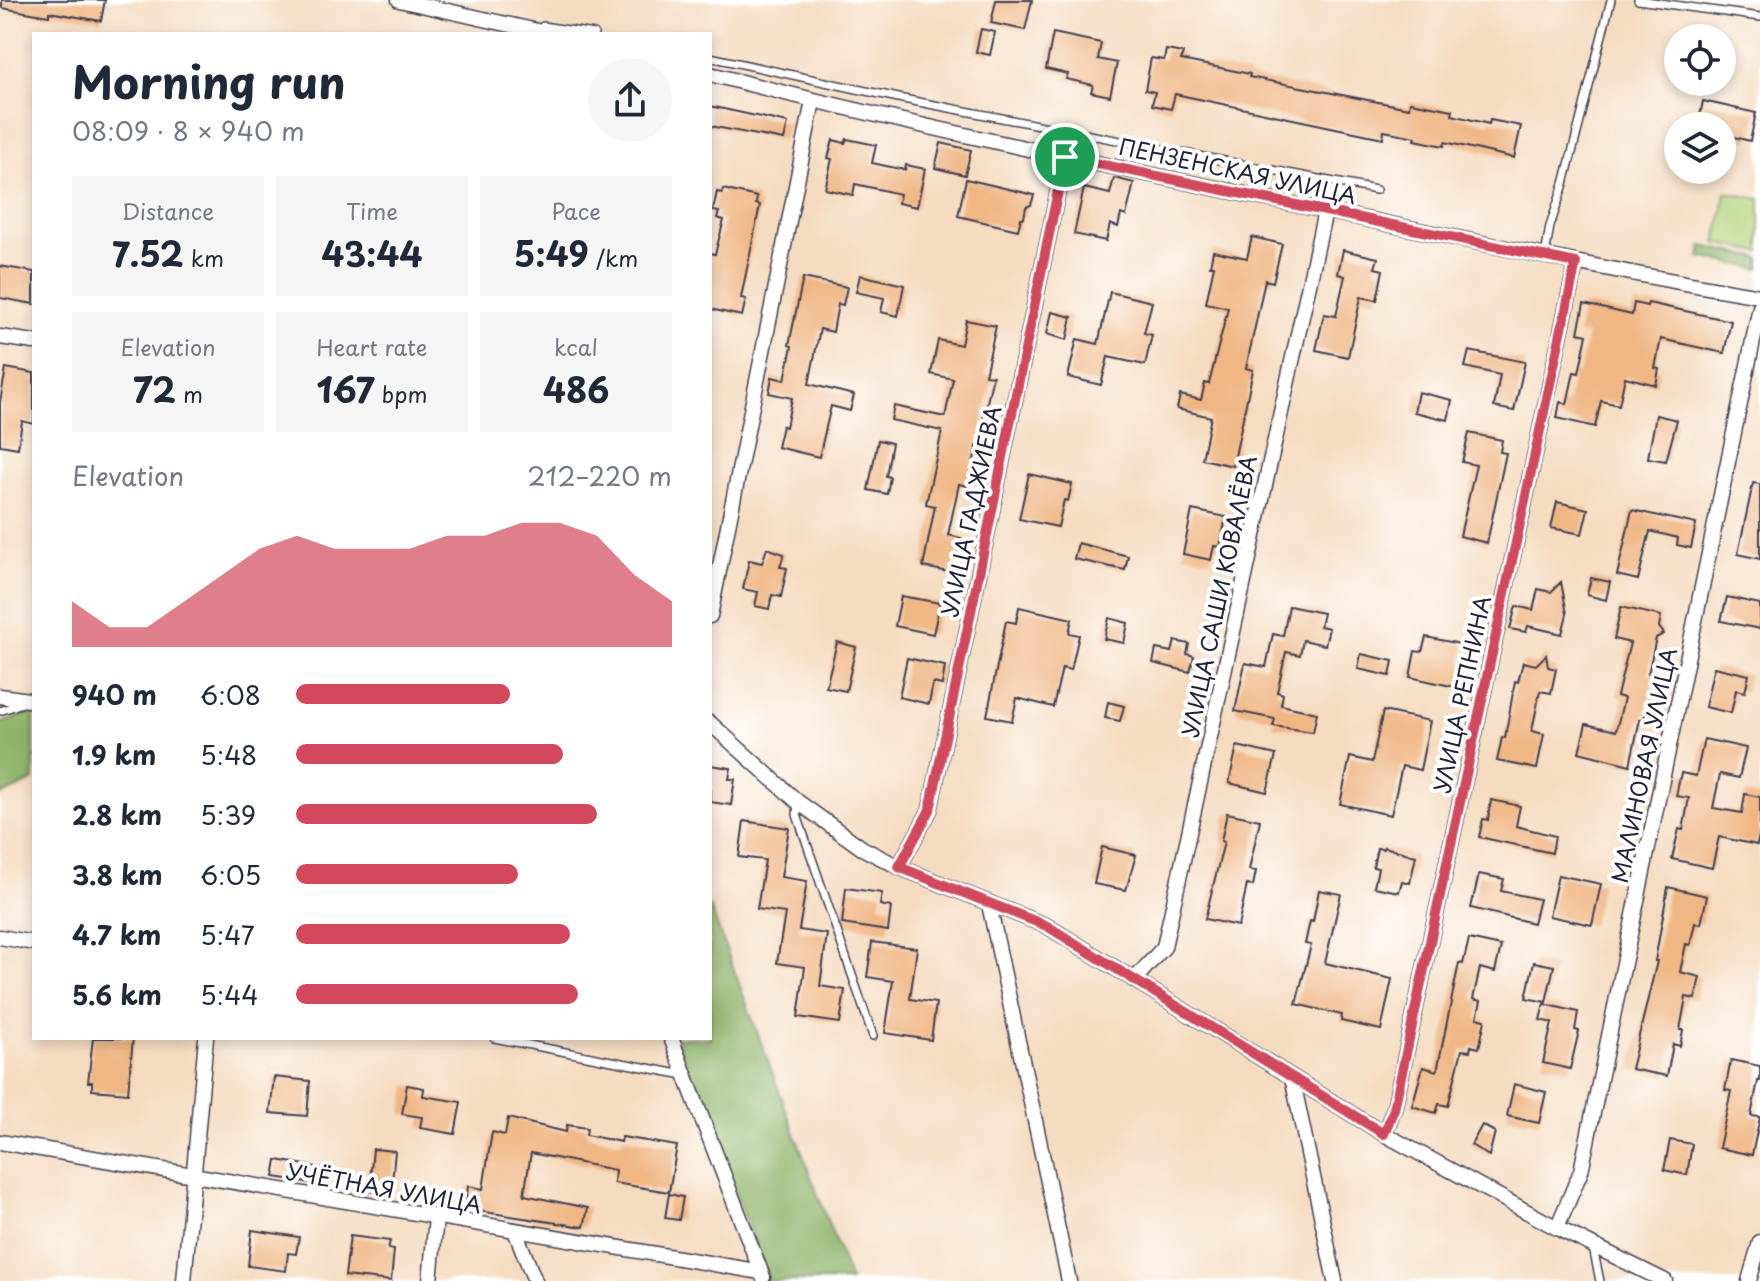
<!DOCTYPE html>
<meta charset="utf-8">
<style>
body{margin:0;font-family:"Playpen Sans",sans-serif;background:#f6f6f7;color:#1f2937;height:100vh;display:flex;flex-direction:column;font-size:30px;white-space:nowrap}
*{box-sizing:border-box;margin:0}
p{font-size:26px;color:#747a83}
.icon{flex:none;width:44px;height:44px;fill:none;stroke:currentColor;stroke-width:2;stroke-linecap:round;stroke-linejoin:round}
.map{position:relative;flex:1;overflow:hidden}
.details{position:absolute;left:32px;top:32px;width:680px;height:1008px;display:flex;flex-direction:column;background:#fff;border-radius:0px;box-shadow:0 4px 12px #0003}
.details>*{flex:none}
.tools{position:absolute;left:1664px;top:24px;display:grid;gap:16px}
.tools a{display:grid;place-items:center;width:72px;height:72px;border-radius:50%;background:#fff;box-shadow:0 4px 12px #0003;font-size:40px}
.pin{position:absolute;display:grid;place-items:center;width:68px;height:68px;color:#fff;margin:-34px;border:4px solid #fff;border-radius:50%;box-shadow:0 2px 8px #0007}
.round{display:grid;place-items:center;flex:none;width:84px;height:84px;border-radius:42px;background:#f6f6f7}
.overview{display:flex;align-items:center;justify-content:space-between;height:136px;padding:0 40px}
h1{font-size:44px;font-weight:700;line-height:60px}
.stats{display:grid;grid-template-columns:repeat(3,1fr);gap:12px;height:136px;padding:8px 40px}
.stats div{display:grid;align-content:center;border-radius:0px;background:#f6f6f7;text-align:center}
.stats b{font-size:34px;font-weight:700}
.stats small{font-size:22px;font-weight:400}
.stats p{font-size:22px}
.chart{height:224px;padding:16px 40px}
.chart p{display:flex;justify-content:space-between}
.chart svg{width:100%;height:144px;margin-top:8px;fill:#d1495b;opacity:.7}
ul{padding:0 40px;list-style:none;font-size:26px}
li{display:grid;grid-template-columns:128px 96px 1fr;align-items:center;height:60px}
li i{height:20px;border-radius:10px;background:#d1495b}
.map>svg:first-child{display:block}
.green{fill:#b3d178;stroke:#6a7a5a;stroke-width:2}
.forest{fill:#8eb368;stroke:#586a52;stroke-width:2}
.building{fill:#f0b785}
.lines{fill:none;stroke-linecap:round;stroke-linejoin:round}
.lane-casing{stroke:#423e4f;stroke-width:10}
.street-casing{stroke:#423e4f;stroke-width:17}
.lane{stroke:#fff;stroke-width:7}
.street{stroke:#fff;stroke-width:14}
.route-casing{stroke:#fff;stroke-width:16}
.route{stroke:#d1495b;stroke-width:10}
.labels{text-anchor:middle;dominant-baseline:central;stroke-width:8;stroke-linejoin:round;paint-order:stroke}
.street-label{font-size:22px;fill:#22223b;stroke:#fff}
</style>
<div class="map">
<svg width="1760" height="1281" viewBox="0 0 1760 1281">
<rect width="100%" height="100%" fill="#fff"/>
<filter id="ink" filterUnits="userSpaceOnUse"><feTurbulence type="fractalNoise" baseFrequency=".0125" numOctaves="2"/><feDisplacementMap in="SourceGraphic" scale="16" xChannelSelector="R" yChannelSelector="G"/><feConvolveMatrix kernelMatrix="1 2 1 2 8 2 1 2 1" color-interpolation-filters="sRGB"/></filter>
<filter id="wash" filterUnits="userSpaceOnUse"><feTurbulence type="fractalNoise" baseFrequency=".006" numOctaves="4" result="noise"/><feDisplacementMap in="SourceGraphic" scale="32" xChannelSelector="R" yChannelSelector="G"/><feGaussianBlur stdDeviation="1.8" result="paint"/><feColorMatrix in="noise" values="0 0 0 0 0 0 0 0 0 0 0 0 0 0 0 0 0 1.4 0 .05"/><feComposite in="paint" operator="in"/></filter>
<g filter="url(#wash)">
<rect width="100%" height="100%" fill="#f5dcc0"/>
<!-- green -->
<path class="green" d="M1726,192L1760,199V252L1716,243Z"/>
<!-- forest -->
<path class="forest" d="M1702,246L1760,258V269L1700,257Z
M30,713H34V780L0,796V724Z
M710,906L850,1281H769L676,1038H710Z"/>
<g id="blocks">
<!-- building -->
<path class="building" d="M2,0H105L101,21L49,12V16L2,8Z
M996,0H1032L1025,30L991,23Z
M981,29L995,32L990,55L976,52Z
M1053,33L1101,43L1098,59L1117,63L1110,96L1091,92L1093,85L1066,79L1068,74L1046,69Z
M1166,50L1183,53L1181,60L1250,74L1249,77L1409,108L1410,102L1453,110L1452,115L1489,124L1490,120L1521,126L1514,158L1445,142L1444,146L1415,140L1416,137L1384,131L1383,138L1175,94L1171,109L1152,105L1155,92L1145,90L1151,58L1164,60Z
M1703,101L1756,113L1750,141L1722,134V126H1698Z
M710,106L788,123L784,140L710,126Z
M847,139L876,145L872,163L905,170L906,165L925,169L917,207L898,203L900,194L855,184L853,195L825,189L832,159L828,158L833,140L845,143Z
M941,143L971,150L965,175L935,168Z
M1114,178L1134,183L1126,216L1121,214L1118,227L1110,224L1106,241L1074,234L1084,188L1110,194Z
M966,179L1034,195L1031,205L1026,207L1024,218H1021L1018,230L958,216Z
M723,189L757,197L756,204L760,205L741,298L746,299L742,316L710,309V253L715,254L724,220L717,218L719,212L713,211L717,192L722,193Z
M1252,237L1282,244L1273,282L1265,280L1255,327L1246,368L1253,370L1233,466L1202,459L1211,417L1177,409L1180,395L1201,400L1205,383L1209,384L1228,308L1206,303L1214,266H1210L1213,251L1247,258Z
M1343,250L1378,258L1375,268L1383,270L1377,300L1361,297L1348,357L1316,350L1324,314L1336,316L1345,276L1338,274Z
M0,266L34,272V304L0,298Z
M860,275L904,285L898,316L881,312L884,298L856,292Z
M803,278L847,287L843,305L838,304L833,332L820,329L809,384L854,395L850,411L831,406L819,457L777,447L782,426L786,427L792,398L769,393L772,377L785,380L792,346L789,345Z
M1110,292L1152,302L1144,333L1152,335L1145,365L1108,357L1101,385L1068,377L1077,339L1098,344Z
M1634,303L1647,306L1648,303L1731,321L1724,353L1661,339L1655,368L1659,369L1656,385L1625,377L1619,405L1601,401L1595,427L1557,418L1560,402L1567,404L1574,372L1579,373L1587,335L1578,333L1584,304L1632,315Z
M1052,312L1072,317L1067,340L1047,334Z
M966,320L996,326L985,375L993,376L968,486L959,484L948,535L961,538L954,573L923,567L935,506L926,504L942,431L891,420L894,406L945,417L953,379L931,374L938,340L961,345Z
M1469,351L1525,362L1514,411L1494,407L1500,375L1465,367Z
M6,368L34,373V424L22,421L18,448L0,445V402Z
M1418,392L1452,400L1448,420L1414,412Z
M1656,415L1677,420L1666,461L1648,458Z
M1469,433L1502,440L1500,452L1506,453L1487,543L1460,536L1476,465L1462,462Z
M878,440L892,443L886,476L890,477L887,494L868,490Z
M1029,474L1072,484L1068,501L1064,500L1058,527L1019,519Z
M1753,483L1760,484V559L1738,554Z
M1557,502L1588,509L1582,534L1551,528Z
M1192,510L1226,517L1220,547L1214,546L1211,560L1183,554Z
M1632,510L1696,524L1691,548L1677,545L1678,538L1650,531L1638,580L1617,575Z
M1078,543L1128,556L1125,570L1074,559Z
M767,548L784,554L780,567L787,568L781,597L772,595L769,609L755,606L758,592L743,589L749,560L762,563Z
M1591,578L1610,582L1606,600L1587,595Z
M1561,582L1567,614L1562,634L1528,626L1526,632L1510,629L1516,606L1533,610L1538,589L1551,592Z
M901,596L940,603L933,634L895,626Z
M1727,597L1760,604V629L1721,621Z
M1289,606L1323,613L1320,626L1329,628L1325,645L1303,640L1300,655L1286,652L1277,692L1283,694L1281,705L1317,713L1313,732L1273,726L1275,719L1235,711L1245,663L1266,667L1273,634L1283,636Z
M1019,607L1072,619L1069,633L1079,635L1071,670L1062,668L1053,707L1017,698L1012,721L987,716L1006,621L1016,623Z
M1621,607L1661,616L1659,627L1664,634L1656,638L1648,674L1654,675L1644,720L1640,719L1630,765L1579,752L1586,724L1616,731L1624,698L1617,696L1630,643L1614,639Z
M1109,618L1128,623L1124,643L1104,639Z
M1426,637L1465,645L1461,663L1474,666L1469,690L1410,677L1415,651L1422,652Z
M1175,641L1189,644L1187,654L1194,656L1190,672L1153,663L1156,649L1172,652Z
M837,642L856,647L846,691L826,687Z
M1361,654L1393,661L1390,676L1358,669Z
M1546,655L1548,667L1556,669L1551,693L1540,691L1532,731L1544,734L1537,769L1497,761L1502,737L1505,738L1515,681L1518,682L1523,662L1536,665Z
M907,658L945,666L942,685L933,683L929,704L899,697Z
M1714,667L1749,675L1745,692L1736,690L1731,713L1705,707Z
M1108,702L1124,706L1120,721L1105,718Z
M1383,711L1430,721L1420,770L1402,766L1391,815L1340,804L1350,757L1372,762Z
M1704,739L1746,748L1739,778L1720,774L1713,808L1742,813L1745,794L1760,797V831L1757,845L1719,837L1712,868L1672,859L1679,829L1683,830L1689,798L1676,796L1681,773L1696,776Z
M1237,746L1276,755L1267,792L1229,783Z
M710,765L731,768L729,779H735L731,805L710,802Z
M1491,800L1520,806L1516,826L1555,836L1552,853L1479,837L1483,819L1488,820Z
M1227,813L1260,820L1249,870L1256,871L1253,886L1247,885L1238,926L1205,919L1224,842L1221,841Z
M744,821L789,828L781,877L807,881L799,930L827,934L820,986L845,990L840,1023L798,1017L805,967L777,963L785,913L757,909L765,860L739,857Z
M1102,847L1136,855L1126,890L1094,884Z
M1384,847L1416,856L1410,883L1402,881L1399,892L1374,887L1378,868L1373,867L1377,848L1383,849Z
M1479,874L1504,879L1501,891L1539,899L1533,923L1471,908Z
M1558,875L1601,884L1592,925L1549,916Z
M1668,887L1707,896L1701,924L1695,923L1690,945L1686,944L1680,972L1700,977L1695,999L1686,997L1680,1030H1683L1680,1046L1673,1044L1667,1076L1631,1069L1657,961H1655Z
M846,888L882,893L880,905L891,907L888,931L842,924Z
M1319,890L1341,894L1325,963L1392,979L1381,1030L1341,1021L1342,1015L1296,1004L1311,945L1305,944L1310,921L1313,922Z
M1469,939L1501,946L1495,972L1480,968L1473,999L1481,1001L1477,1018L1485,1020L1479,1048L1471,1046L1470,1051L1462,1050L1448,1106L1439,1104L1436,1113L1412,1106L1423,1067L1437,1071L1459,963L1463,964Z
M872,942L917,948L910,999L936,1003L931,1040L885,1033L893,981L867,977Z
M1534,962L1554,966L1546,1002L1526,998Z
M1544,1004L1578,1012L1575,1030L1579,1031L1570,1069L1543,1063L1552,1023L1540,1020Z
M93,1038H133L128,1093L92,1090V1082H88Z
M1731,1060L1760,1066V1081H1758L1751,1116L1760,1117L1752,1155L1719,1148L1731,1091L1725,1090Z
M274,1077L310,1081L307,1116L270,1113Z
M1514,1084L1546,1092L1539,1123L1507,1116Z
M407,1085L424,1088L423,1096L461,1102L455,1134L420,1128L422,1117L402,1114Z
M508,1118L566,1132L567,1125L587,1128L586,1135L621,1142L622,1137L677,1146L669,1192L614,1183L615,1170L531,1153L524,1195L588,1208L584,1227L465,1209L468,1186L483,1189L492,1132L505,1135Z
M1482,1125L1495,1132L1489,1156L1471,1145Z
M1670,1140L1692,1144L1687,1175L1664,1170Z
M373,1149L395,1151L391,1193L369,1191Z
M277,1160L322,1168L319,1184L274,1177Z
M669,1194L683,1197L679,1220L665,1218Z
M252,1230L299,1237L296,1254L288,1253L286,1271L248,1266Z
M350,1236L390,1241L388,1249L394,1250L391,1281L345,1276Z"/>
</g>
</g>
<g filter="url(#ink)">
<use href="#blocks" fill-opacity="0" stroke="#423e4f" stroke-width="2"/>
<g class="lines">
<defs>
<path id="lane" d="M1638,0L1760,17
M543,26L594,34
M710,57L903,99L1376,190
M1545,256L1550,226L1564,184L1611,0
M0,711L25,702
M798,802L797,815L873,1036
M494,1038L684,1075
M1593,1248L1600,1281"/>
<path id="street" d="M399,0L551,34
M710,74C898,123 1088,162 1278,201C1439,234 1598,269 1760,296
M0,337L34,342
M710,616L813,101
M0,696L29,700
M710,723L798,802L862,848L899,867L1047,926L1384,1134L1557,1228L1665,1281
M899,867L930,810L1065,157
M989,904L1069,1281
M0,937L34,943
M1134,980L1164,947L1325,211
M671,1038L763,1277
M1292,1077L1335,1281
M1384,1134L1394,1109L1576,263
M0,1142L761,1272
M1557,1228L1581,1171L1760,307
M515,1231L535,1281
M184,1281L206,1038
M430,1281L436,1218
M1749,1281L1760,1242"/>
</defs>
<!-- lane casing -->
<use href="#lane" class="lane-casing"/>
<!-- street casing -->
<use href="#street" class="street-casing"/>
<!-- lane -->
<use href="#lane" class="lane"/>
<!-- street -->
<use href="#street" class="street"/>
</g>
</g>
<g class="lines" filter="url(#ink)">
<defs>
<path id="route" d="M1065,157L1576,263L1394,1109L1384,1134L1047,926L899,867L930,810Z"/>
</defs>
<!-- route casing -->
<use href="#route" class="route-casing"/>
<!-- route -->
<use href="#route" class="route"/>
</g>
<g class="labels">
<!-- street labels -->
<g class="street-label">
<text transform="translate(1238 170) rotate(12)">ПЕНЗЕНСКАЯ УЛИЦА</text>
<text transform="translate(970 511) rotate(-78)">УЛИЦА ГАДЖИЕВА</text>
<text transform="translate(1218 596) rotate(-78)">УЛИЦА САШИ КОВАЛЁВА</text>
<text transform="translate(1461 694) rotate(-78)">УЛИЦА РЕПНИНА</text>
<text transform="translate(1643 765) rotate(-78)">МАЛИНОВАЯ УЛИЦА</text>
<text transform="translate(384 1187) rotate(10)">УЧЁТНАЯ УЛИЦА</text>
</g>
</g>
</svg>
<div class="tools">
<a><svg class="icon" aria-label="locate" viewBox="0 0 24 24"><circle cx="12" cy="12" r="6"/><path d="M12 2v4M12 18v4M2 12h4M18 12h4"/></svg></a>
<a><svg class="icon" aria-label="layers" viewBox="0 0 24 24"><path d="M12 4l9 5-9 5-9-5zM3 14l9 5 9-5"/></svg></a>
</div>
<div class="pin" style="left:1065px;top:157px;background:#1e9e55"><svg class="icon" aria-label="arrive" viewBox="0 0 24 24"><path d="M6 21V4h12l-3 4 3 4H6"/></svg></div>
<section class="details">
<div class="overview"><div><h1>Morning run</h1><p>08:09 · 8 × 940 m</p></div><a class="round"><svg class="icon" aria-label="share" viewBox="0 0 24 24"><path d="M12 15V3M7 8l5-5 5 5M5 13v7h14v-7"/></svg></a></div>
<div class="stats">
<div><p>Distance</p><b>7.52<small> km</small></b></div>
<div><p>Time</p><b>43:44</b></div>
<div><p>Pace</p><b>5:49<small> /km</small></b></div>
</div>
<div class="stats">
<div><p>Elevation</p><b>72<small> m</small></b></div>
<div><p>Heart rate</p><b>167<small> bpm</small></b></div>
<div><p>kcal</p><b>486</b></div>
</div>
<div class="chart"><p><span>Elevation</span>212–220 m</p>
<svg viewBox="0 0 160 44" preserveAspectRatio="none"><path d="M0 44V30L10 38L20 38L30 30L40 22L50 14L60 10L70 14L80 14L90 14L100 10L110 10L120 6L130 6L140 10L150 22L160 30V44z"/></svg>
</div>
<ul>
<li><b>940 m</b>6:08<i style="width:57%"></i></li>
<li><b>1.9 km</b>5:48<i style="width:71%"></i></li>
<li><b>2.8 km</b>5:39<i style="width:80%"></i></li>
<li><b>3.8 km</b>6:05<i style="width:59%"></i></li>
<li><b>4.7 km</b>5:47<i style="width:73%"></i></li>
<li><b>5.6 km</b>5:44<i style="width:75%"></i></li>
</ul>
</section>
</div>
